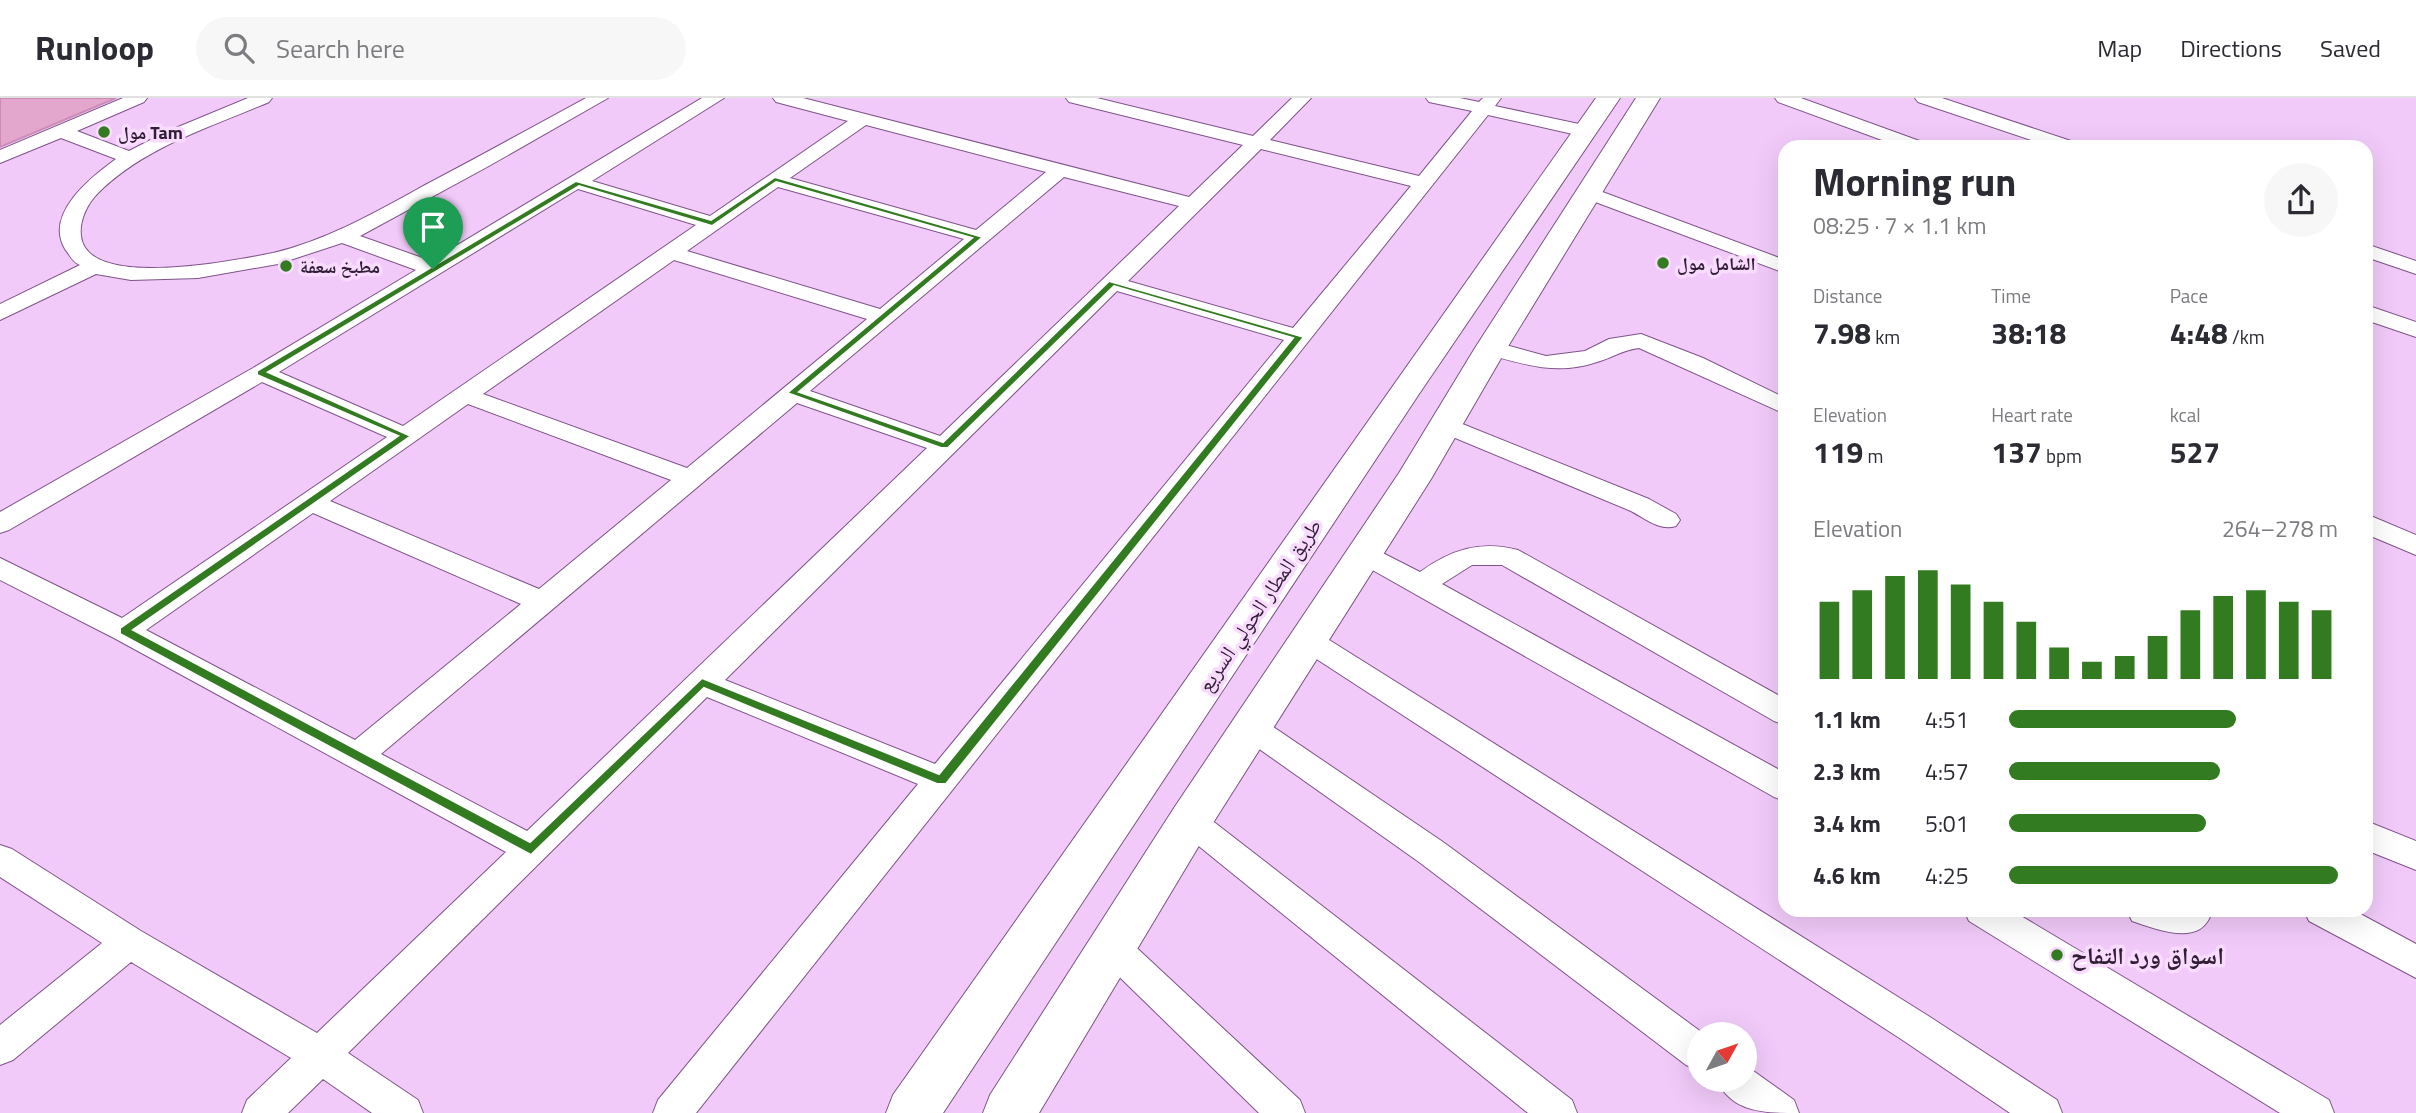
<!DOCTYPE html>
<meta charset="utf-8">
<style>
body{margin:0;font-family:"Titillium Web","Noto Naskh Arabic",sans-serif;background:#f7f7f7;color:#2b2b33;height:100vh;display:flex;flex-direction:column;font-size:26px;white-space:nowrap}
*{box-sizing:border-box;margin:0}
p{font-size:23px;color:#7c7c81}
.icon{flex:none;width:38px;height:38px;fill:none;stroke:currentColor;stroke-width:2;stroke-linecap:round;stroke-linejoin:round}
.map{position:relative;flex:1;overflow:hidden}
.sheet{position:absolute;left:1778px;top:42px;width:595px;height:777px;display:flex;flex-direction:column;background:#fff;border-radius:21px;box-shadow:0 7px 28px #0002}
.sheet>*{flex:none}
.needle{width:46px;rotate:50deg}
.buttons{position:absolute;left:1687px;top:924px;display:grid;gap:14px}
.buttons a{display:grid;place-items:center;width:70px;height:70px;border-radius:50%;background:#fff;box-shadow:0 7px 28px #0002;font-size:35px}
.pin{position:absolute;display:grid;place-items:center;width:60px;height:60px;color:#fff;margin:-72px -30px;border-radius:50% 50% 50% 0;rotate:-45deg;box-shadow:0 0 7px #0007}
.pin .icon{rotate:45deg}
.round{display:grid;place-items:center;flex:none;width:74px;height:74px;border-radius:37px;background:#f7f7f7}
.overview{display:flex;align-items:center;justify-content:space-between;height:119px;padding:0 35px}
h1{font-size:38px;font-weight:700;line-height:52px}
.metrics{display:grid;grid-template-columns:repeat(3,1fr);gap:10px;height:119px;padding:7px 35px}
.metrics div{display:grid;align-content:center}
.metrics b{font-size:30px;font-weight:700}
.metrics small{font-size:19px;font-weight:400}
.metrics p{font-size:19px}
.chart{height:196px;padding:14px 35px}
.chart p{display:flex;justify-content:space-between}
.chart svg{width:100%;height:126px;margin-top:7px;stroke:#337b20;stroke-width:6}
ul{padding:0 35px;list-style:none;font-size:23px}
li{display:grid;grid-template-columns:112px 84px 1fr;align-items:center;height:52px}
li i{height:18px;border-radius:9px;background:#337b20}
header{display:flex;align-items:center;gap:42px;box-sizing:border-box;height:98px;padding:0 35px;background:#fff;border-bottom:2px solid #e1e1e2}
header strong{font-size:33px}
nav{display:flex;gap:38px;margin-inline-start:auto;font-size:24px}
.search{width:490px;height:63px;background:#f7f7f7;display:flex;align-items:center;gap:18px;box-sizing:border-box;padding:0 24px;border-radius:38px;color:#7c7c81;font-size:26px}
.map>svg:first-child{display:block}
.building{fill:#e3a7ce;stroke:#cb8bb5;stroke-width:2}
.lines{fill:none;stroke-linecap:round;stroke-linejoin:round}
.minor-casing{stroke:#7f5489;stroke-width:2}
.highway-casing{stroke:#7f5489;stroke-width:2}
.minor{fill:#fff;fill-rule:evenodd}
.highway{fill:#fff;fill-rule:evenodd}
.route{fill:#337b20;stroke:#fff;stroke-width:2;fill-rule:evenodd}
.poi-dot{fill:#337b20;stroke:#f8dbff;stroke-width:2.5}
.labels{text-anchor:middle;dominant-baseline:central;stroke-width:7;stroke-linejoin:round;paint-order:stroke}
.far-poi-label{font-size:18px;font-weight:bold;fill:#311e35;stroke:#f8dbff;text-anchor:start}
.street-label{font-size:21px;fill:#311e35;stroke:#f8dbff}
.near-poi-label{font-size:24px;font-weight:bold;fill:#311e35;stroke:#f8dbff;text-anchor:start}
</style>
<header>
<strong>Runloop</strong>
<div class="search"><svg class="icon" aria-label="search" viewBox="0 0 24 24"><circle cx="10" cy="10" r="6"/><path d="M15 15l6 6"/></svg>Search here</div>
<nav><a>Map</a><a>Directions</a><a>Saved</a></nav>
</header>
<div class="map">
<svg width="2416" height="1015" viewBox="0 0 2416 1015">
<rect width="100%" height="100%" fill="#f1caf9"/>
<!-- building -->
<path class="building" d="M0,0H116L0,49Z"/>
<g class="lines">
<defs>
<path id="minor" d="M123,0H147L144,4L77,33L129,53L166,34L248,0H272L269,4C211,29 144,49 98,95C87,106 79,123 81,138C87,193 238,162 273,155C328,142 378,113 427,86C480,58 533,29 586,0H608L487,69L360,138L431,163L702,0H724L592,83L710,118L848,23L776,4L773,0H803L1189,99L1243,47L1069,4L1066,0H1097L1253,38L1292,0H1311L1270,42L1419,78L1472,13L1429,4L1426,0H1460L1479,4L1483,0H1501L1495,8L1593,29L1595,33L1586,39L1488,17L696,1015H653L658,1002L918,686L707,599L348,955L418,1002L423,1015H372L323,981L288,1015H242L247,1002L291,960L131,864L13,962L0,967V927L102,845L0,779V747L12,751L141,833L317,935L506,754L114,540L0,482V460L122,520L387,339L262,284L9,432L0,435V414L253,270L416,172L342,145L278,166L198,180L131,182L96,176L0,222V206L80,167C72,164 70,157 65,151C44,116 91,79 116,61L61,40L0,65V52ZM866,27L1046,74L976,132L790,80ZM1261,51L1411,88L1293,230L1128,183ZM1064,79L1179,108L940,338L810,293ZM778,89L964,141L880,211L687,153ZM578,91L696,127L403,328L279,274ZM674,162L867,221L687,370L483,296ZM1117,193L1284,242L935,666L725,582ZM797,305L927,350L527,733L381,656ZM468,306L671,382L539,491L330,403ZM313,415L521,506L355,642L146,532Z
M1775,0H1801L1925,45L1927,49H1901L1778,4Z
M1915,0H1942L2077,45L2079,49H2052L1918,4Z
M1589,89L1785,162V175L1582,99L1579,95L1582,91Z
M2366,146L2416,163V176L2366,159Z
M2366,207L2416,224V239L2366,222Z
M1641,236L1703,260L1785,300V316L1639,250C1622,252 1612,260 1597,264C1556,278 1523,266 1483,255L1480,250L1483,245L1491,243L1546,258L1585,253L1609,241Z
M1445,319L1649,401L1676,416L1680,422L1676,428C1659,433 1646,421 1631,413L1436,332L1433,327L1436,322Z
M2366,416L2416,437V457L2366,436Z
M1363,445L1420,474C1451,452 1480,442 1518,452L1785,601V627L1774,623L1502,467H1472L1442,486L1785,675V703L1774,699L1353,461L1350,454L1353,447Z
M1308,531L1318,535L1930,919L2057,1002L2062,1015H2010L1904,943L1298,549L1294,542L1298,535Z
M1252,618L1263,622L1443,744L1704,936H1699V972L1686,967L1419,764L1241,638L1237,630L1241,622Z
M1190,710L1201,714L1572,1002L1577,1015H1528L1179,732L1174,723L1179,714Z
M2366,723L2416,743V772L2366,752Z
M1964,812H2011L2329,1002L2334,1015H2280L1969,823Z
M2127,812H2213C2210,819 2207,827 2200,831C2182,842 2150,829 2132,823Z
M2304,812H2353L2416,846V880L2309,823Z
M1113,834L1125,839L1300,1002L1305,1015H1259L1101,861L1096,850L1101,839Z
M1745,967L1794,1002L1799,1015C1765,1015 1732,1015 1717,982H1745Z"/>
<path id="highway" d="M1596,0H1620L1419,296L943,1015H886L893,997Z
M1636,0H1660L1507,250L1431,381L1206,736L1039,1015H983L990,997L1174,710L1399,375L1475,250Z"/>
</defs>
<!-- minor casing -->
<use href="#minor" class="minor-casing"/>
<!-- highway casing -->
<use href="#highway" class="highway-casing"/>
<!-- minor -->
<use href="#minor" class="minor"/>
<!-- highway -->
<use href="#highway" class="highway"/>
</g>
<!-- route -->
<path class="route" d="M775,79L983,139L799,294L943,344L1109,183L1304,239L946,686H937L704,590L531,757L120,536V530L398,338L257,277V273L576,83L711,122ZM776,84L972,140L787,295L941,350H948L1114,188L1293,240L939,676L702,580L530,744L133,532L411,338L268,274L579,88L712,128Z"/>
<!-- markers -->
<g class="poi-dot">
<circle cx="104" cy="34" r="7"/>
<circle cx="1663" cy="165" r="7"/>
<circle cx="286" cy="168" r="7"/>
<circle cx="2057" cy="857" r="7"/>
</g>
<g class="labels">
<!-- far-poi labels -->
<g class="far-poi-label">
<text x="118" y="34">مول Tam</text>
<text x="1677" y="165">الشامل مول</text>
<text x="300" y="168">مطبخ سعفة</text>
</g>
<!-- street labels -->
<g class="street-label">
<text transform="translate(1259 507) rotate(-56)">طريق المطار الحولي السريع</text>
</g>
<!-- near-poi labels -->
<g class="near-poi-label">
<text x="2071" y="857">اسواق ورد التفاح</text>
</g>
</g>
</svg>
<div class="buttons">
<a><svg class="needle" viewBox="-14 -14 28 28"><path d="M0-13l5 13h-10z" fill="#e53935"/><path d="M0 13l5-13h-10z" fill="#7c7c81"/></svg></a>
</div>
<div class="pin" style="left:433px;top:171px;background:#1e9e55"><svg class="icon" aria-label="arrive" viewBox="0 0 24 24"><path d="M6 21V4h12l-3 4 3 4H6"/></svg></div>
<section class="sheet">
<div class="overview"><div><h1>Morning run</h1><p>08:25 · 7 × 1.1 km</p></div><a class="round"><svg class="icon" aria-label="share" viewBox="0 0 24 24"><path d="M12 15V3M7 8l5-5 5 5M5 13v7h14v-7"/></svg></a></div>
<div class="metrics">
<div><p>Distance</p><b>7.98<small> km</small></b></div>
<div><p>Time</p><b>38:18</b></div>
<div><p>Pace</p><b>4:48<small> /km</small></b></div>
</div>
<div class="metrics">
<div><p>Elevation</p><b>119<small> m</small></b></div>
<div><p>Heart rate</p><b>137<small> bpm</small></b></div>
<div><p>kcal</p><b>527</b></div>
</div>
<div class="chart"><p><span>Elevation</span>264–278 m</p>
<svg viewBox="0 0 160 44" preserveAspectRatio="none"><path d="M5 44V17M15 44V13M25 44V8M35 44V6M45 44V11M55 44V17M65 44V24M75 44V33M85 44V38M95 44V36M105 44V29M115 44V20M125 44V15M135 44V13M145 44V17M155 44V20"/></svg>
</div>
<ul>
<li><b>1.1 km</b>4:51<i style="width:69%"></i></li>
<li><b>2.3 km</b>4:57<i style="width:64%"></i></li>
<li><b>3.4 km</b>5:01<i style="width:60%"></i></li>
<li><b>4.6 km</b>4:25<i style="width:100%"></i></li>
</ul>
</section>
</div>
